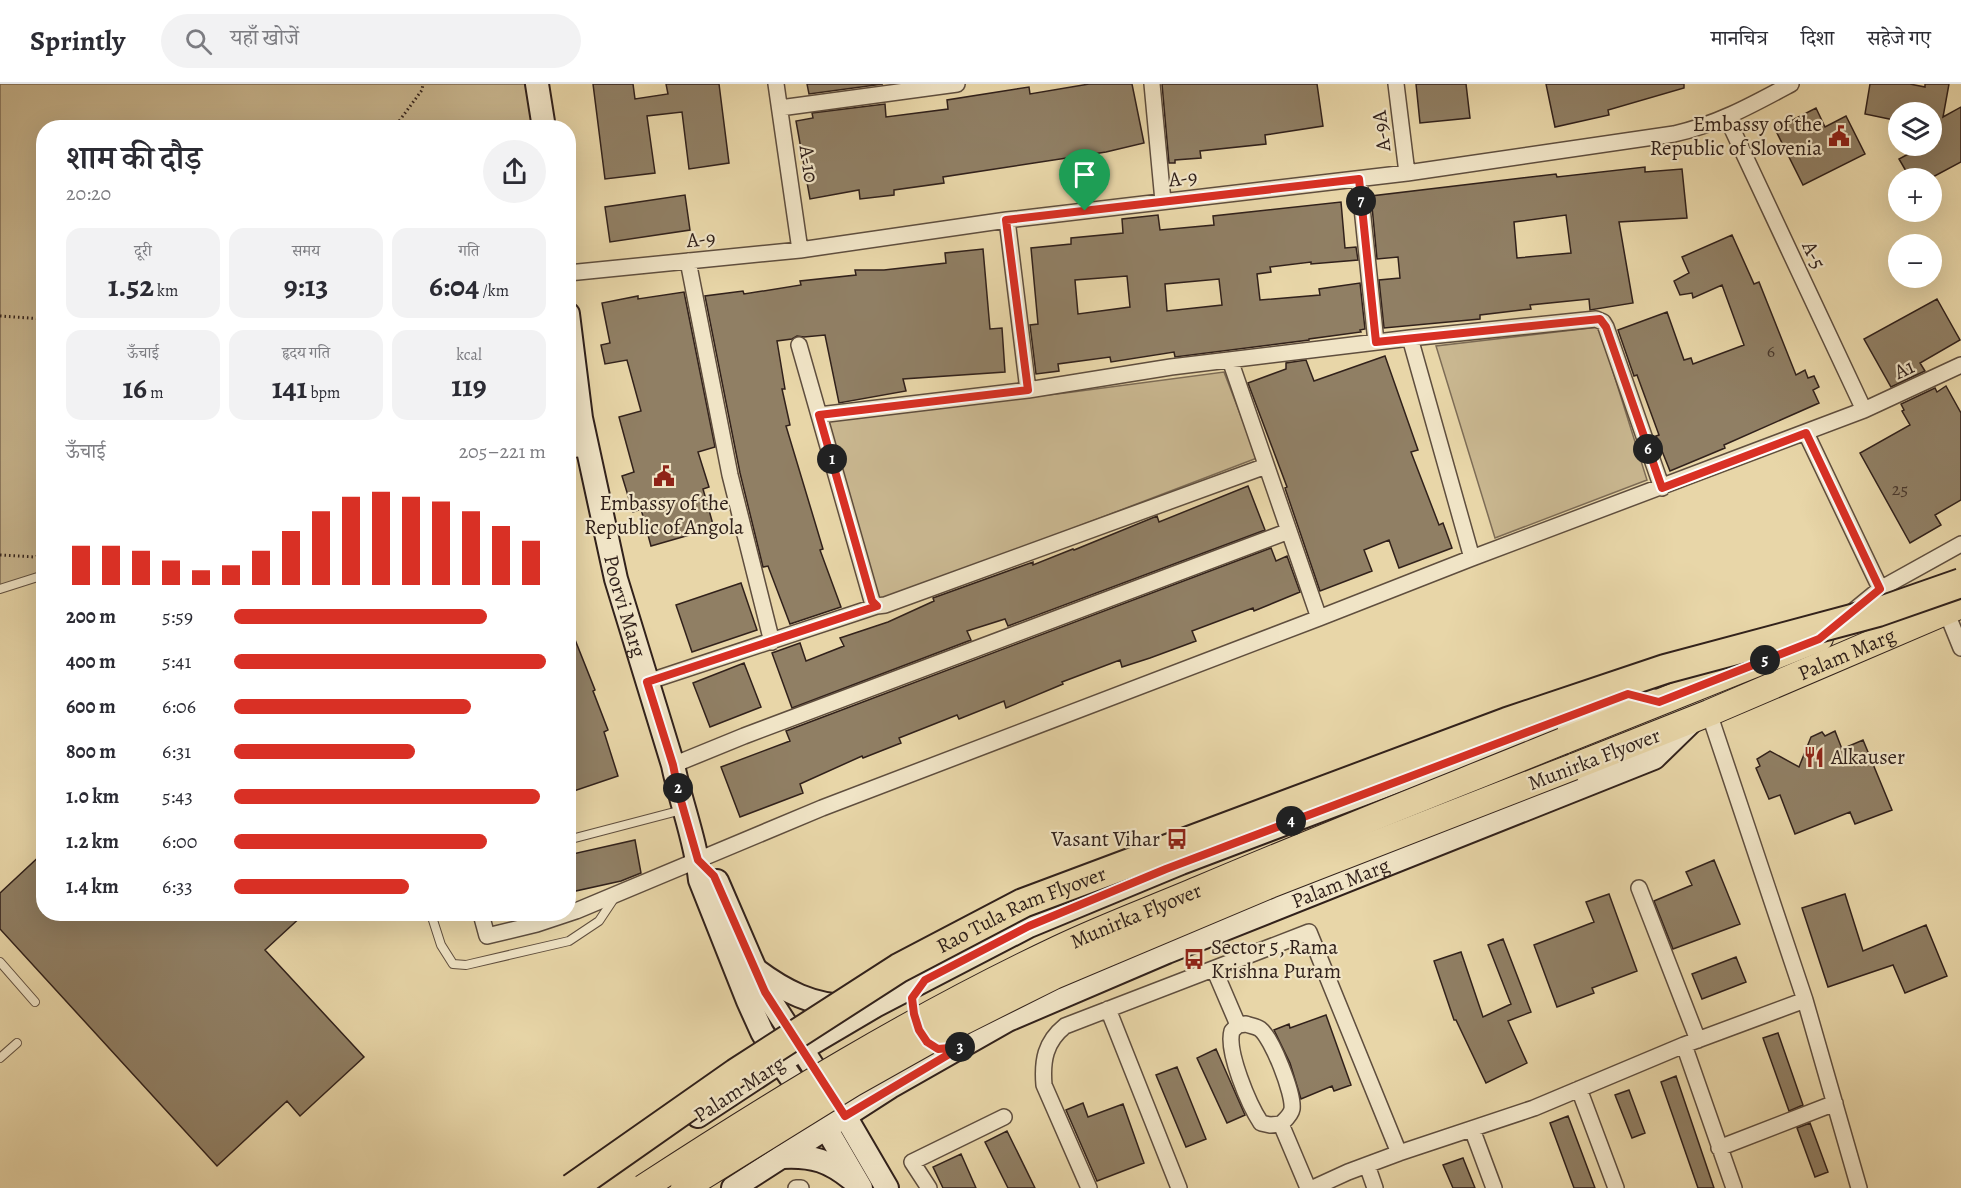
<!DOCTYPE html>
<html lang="hi">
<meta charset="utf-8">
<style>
body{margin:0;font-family:Alegreya,"Noto Serif Devanagari",serif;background:#f2f2f3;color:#2b2b33;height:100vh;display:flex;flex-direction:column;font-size:22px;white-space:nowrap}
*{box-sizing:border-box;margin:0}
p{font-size:20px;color:#7c7c81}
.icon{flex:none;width:33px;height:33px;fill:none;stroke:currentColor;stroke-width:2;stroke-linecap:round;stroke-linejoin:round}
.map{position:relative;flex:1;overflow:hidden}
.sheet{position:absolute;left:36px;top:36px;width:540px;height:801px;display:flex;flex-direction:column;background:#fff;border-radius:24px;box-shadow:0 6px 24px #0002}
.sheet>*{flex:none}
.buttons{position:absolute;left:1888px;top:18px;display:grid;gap:12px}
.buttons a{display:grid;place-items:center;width:54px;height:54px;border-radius:50%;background:#fff;box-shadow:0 6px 24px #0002;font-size:30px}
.pin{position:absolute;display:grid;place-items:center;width:51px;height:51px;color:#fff;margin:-62px -26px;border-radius:50% 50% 50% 0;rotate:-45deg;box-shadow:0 0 6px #0007}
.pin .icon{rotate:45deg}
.km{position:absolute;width:30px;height:30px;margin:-15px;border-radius:50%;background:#222;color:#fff;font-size:16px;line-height:30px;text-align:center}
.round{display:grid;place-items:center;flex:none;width:63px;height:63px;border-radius:32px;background:#f2f2f3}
.overview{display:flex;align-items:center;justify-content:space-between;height:102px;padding:0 30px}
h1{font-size:33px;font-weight:600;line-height:45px}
.metrics{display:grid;grid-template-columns:repeat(3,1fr);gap:9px;height:102px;padding:6px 30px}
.metrics div{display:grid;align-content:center;border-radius:15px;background:#f2f2f3;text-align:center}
.metrics b{font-size:30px;font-weight:600}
.metrics small{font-size:16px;font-weight:400}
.metrics p{font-size:16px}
.chart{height:168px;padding:12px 30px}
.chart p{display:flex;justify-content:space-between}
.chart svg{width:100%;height:108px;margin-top:6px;stroke:#d93025;stroke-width:6}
ul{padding:0 30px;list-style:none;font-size:20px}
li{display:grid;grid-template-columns:96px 72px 1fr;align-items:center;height:45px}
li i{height:15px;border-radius:8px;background:#d93025}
header{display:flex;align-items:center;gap:36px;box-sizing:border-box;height:84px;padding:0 30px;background:#fff;border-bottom:2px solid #e1e1e2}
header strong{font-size:28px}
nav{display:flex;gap:33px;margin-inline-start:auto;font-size:21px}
.search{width:420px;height:54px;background:#f2f2f3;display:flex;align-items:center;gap:15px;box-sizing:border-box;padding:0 21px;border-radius:33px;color:#7c7c81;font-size:22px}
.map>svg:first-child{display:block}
.green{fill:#c9b790;stroke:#7d6c56;stroke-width:1.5}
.building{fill:#907f64;stroke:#31211b;stroke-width:1.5;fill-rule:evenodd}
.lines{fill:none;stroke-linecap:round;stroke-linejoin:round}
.lane-casing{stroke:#5f4e3e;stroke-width:10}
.street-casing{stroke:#5f4e3e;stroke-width:18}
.secondary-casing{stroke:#31211b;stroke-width:26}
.primary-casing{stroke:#31211b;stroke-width:28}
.path{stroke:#31211b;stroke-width:3;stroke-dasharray:1.5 3;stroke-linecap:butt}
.lane{stroke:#f0e4c6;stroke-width:8}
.street{stroke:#f0e4c6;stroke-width:15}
.secondary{stroke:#f0e4c6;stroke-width:22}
.primary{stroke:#e8d6a8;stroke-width:26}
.primary-bridge-casing{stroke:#31211b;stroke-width:28;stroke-linecap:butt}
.highway-bridge-casing{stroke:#31211b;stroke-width:32;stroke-linecap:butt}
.primary-bridge{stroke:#e8d6a8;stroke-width:26}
.highway-bridge{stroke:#e8d6a8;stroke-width:28}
.route-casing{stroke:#fff;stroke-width:12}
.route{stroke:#d93025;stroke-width:8}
.labels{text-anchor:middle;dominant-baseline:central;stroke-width:4.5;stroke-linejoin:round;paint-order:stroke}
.number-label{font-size:18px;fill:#49382d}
.poi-label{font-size:21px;fill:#31211b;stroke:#f0e4c6;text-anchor:end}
.street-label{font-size:21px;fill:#31211b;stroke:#f0e4c6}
</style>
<header>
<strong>Sprintly</strong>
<div class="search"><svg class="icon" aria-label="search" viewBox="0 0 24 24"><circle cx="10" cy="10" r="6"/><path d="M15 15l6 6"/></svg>यहाँ खोजें</div>
<nav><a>मानचित्र</a><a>दिशा</a><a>सहेजे गए</a></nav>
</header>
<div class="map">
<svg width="1961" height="1104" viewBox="0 0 1961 1104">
<rect width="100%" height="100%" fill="#e8d6a8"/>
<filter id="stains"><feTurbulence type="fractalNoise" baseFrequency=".00333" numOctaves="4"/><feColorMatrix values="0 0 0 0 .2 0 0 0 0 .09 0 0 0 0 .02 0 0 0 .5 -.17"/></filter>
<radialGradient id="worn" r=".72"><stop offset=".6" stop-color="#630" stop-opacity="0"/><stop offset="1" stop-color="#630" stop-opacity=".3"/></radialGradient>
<!-- green -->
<path class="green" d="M0,0H528L533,43L44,44L43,489L0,501Z
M1599,243L1647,396L1495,454L1436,262Z
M1224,288L1257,374L880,518L828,336L1065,309Z"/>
<!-- building -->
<path class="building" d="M593,0H633L635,15L668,10L666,0H719L729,79L689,85L682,28L647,32L655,89L605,95Z
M807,0H883L809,10Z
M1089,0H1132L1144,59L1106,68L943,93L944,99L894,106V111L860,115L859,106L810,115L796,37L813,34L812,29L885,20L886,33L948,25L947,16L1029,3L1030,10Z
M1162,0H1317L1323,42L1265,51L1266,60L1200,67L1201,74L1175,76V79H1169Z
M1416,0H1466L1470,34L1420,39Z
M1546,0H1684V4L1608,26L1609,31L1555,43Z
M1870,0H1910L1925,3V0H1949L1943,33L1961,23V78L1931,94H1910L1899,75L1923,62H1932V27L1906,22L1905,28H1899V37L1865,30Z
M1816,24L1825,43L1846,32L1865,70L1803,101L1775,45Z
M1645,83V88L1682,85L1687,134L1619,138L1633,219L1590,226L1589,215L1530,221L1531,225L1480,231V235L1384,244L1379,196L1400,194L1398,173L1377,175L1371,112L1556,90L1557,93ZM1566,131L1571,169L1517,174L1514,138Z
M685,111L690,146L610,158L605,123Z
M1341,118L1345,164L1356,163L1358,176L1311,180V178L1270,183L1271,188L1257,190L1260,216L1320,211L1319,205L1360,199L1365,245L1360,246L1361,248L1309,255V256L1175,273L1174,268L1111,278L1110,273L1058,280L1059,287L1036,290L1030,241L1038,240L1031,164L1071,160V154L1123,149L1122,135L1158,131L1160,146L1214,141L1213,132ZM1127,192L1130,223L1078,230L1075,196ZM1219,195L1222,221L1167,227L1165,200Z
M1732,151L1754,200L1759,198L1796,291L1805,286L1808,294L1814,292L1819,303L1813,306L1819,319L1724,361L1725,364L1670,387L1656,352L1659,351L1637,291L1634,292L1618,246L1667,228L1684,276L1691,274L1693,280L1744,261L1722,201L1693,214L1692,209L1680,211L1674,197L1689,189L1682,173Z
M983,165L990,245L1002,244L1005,288L903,295L906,307L839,319L825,251L804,253L797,252L792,255L777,257L785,305H782L790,341L786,342L823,465L820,466L841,523L790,540L768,482L763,483L740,389L705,212L743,207L744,210L801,201L800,197L856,191L855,186H884L946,179L945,169Z
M684,208L715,363L698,368L709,403L703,405L714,444L651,462L641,425L633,428L622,392L634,388L619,333L641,327L627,276L605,280L601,261L610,259L602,219L638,212V215Z
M1937,215L1960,256L1920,279L1925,287L1891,303L1864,255Z
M1385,272L1418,366L1411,368L1439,441L1443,439L1452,464L1399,484L1389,456L1364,466L1372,487L1320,507L1285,404L1287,403L1248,299L1286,285V279L1306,276L1314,297Z
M1946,302L1961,329V416L1935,431L1941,441L1910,459L1860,369L1910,341L1902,327L1904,326L1901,320L1935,304L1937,308Z
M1248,402L1265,446L1008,542L1005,535L967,547L971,556L792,624L772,569L800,559L806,577L844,562L840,554L888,538L934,517L933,514L1033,478V481L1073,465L1074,466L1157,432L1159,438Z
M1271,464L1276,477L1287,472L1300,508L1254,527L1253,524L1192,547L1196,557L1150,574L1122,583L1120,576L1062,598L1063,600L1006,624L1004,617L959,635L957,631L899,654L901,659L863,674L862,672L800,700L803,709L740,733L721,683L790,657L786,647Z
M741,499L757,546L692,568L676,521Z
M568,538L595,606L593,607L608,646L604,648L618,692L568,709Z
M744,579L761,623L710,643L693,599Z
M1835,647L1842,665L1863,656L1892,726L1855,740L1850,728L1795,750L1780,711L1769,715L1756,684L1760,682L1757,675L1770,667L1799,683L1811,653L1822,648L1825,652Z
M635,756L641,789L621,797L571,808L568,797V771Z
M44,768V830H304L265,866L364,973L300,1032L287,1017L217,1082L0,845V809Z
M1714,776L1740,840L1673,865L1654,817L1692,801L1686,788Z
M1609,810L1637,887L1592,904L1594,909L1557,923L1534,861L1594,838L1586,818Z
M1845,810L1863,867L1926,841L1947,892L1905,909L1893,881L1828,903L1802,824Z
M1503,855L1531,928L1508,937L1527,979L1486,999L1456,936H1454L1434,877L1461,868L1483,933L1511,920L1488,861Z
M1736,873L1746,898L1702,915L1692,890Z
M1326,931L1351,1001L1334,1007L1332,1002L1301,1015L1290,979L1274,946L1289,940L1290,944Z
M1778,949L1803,1021L1789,1027L1763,954Z
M1216,965L1245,1031L1227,1039L1197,974Z
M1177,983L1206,1055L1186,1063L1156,991Z
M1676,992L1714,1104H1698L1661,998Z
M1629,1006L1645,1049L1632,1054L1615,1011Z
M1083,1019L1088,1033L1123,1020L1144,1079L1097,1097L1066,1026Z
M1568,1032L1595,1104H1574L1550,1039Z
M1810,1039L1828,1088L1815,1093L1797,1044Z
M1007,1047L1035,1104H1008L985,1058Z
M961,1070L976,1104H943L933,1083Z
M1463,1074L1475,1104H1453L1443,1081Z"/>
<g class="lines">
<defs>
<path id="lane" d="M0,505L44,491
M575,754L682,726
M431,830L441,861L453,880L466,881L569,857L599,837L615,813
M0,878L35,918
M0,974L17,959"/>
<path id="street" d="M776,0L800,166
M1152,0L1163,117
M1396,0L1407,89
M780,24L957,0
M1727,34L1864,326
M1359,95L1376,258
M1007,136L1028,306
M688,177L730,391L772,558
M568,189L800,166L1007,136L1407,89L1674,50C1718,40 1752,21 1791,0
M1410,254L1472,474
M799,261L872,517L877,522L885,521L1266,382
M1230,276L1319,534
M819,331L1028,306L1171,283L1410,254L1596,235L1603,238L1606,243L1662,404
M1806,349L1891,527
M568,366L587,364
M1946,527L1961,564
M1852,528L1880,505L1961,460
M647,598L877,522
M1709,629L1805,916L1859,1104
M673,681L744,652L1289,447
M1639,804L1698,956
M481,830L487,852L537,840L576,827L822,724L1319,534L1472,474L1864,326L1961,281
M1214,885L1238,941
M1108,925L1179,1104
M1246,940C1251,942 1256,942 1260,945C1272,954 1294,1010 1292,1025C1291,1031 1285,1036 1281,1040L1270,1041L1261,1039C1249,1021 1226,967 1232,947L1238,941Z
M1684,961L1734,1104
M1579,1005L1616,1104
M1281,1040L1308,1104
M1472,1045L1494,1104
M1719,1064L1835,1019
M1367,1081L1375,1104
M796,1104H801
M929,1104L912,1078L1004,1033
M1089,1104L1044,1001C1042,977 1045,958 1065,942L1309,848L1399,1069
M1313,1104L1348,1088L1399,1069L1534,1024L1684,961L1805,916"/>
<g id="secondary">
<path d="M537,0L544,44"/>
<path id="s1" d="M568,230L581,334L616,495L673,681C681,720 696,757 700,796L748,917L762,948L780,978L826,1044L861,1104"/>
<path d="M717,797L765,908L845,1032L887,1104"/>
<path d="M756,886C784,907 813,922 849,922"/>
<path d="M698,1032L780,978L875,922L1029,842L1181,779L1628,610L1659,618"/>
<path d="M781,1073C813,1071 830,1077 854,1097"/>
<path id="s2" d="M733,1104L890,1003L1008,936L1167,868L1654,674L1692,637"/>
</g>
<g id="primary">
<path d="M1563,657L1820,554"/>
<path id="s3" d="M1573,683L1709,629L1961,521"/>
</g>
</defs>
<!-- lane casing -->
<use href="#lane" class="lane-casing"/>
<!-- street casing -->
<use href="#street" class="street-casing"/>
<!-- secondary casing -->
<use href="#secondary" class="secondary-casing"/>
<!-- primary casing -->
<use href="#primary" class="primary-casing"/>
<!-- path -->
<path class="path" d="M394,44L422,6L423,0
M0,232L44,235
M0,471L35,473L44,470"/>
<!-- lane -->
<use href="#lane" class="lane"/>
<!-- street -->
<use href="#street" class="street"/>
<!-- secondary -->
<use href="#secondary" class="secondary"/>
<!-- primary -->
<use href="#primary" class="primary"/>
<defs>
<g id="primary-bridge">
<path id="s4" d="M643,1104C776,1017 914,933 1058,865C1104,843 1153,825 1200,805C1320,754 1442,706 1563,657"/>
<path d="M684,1104L852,1000L964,937L1054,892L1270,801L1573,683"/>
</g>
<g id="highway-bridge">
<path id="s5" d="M572,1104L736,989L899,884L1023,819L1507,638L1665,585L1878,528L1961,499"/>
</g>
</defs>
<!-- primary-bridge casing -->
<use href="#primary-bridge" class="primary-bridge-casing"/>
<!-- highway-bridge casing -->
<use href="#highway-bridge" class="highway-bridge-casing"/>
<!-- primary-bridge -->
<use href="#primary-bridge" class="primary-bridge"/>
<!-- highway-bridge -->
<use href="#highway-bridge" class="highway-bridge"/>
</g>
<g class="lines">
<defs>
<path id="route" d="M1359,95L1376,258L1600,235L1606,243L1662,404L1806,349L1880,505L1819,555L1659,618L1628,610L1166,785L1029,842L925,896L912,914L914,930L919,946L927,958L938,965L961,963L845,1032L765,908L714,792L698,776L679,710L673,681L647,598L877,522L872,517L819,331L1028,306L1006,136Z"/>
</defs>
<!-- route casing -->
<use href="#route" class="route-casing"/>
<!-- route -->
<use href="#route" class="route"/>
</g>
<!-- icons -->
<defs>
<symbol id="civic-bare" viewBox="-9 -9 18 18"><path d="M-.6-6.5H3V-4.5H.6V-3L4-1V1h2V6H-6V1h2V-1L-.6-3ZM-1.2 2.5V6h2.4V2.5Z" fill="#8f2418" stroke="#f0e4c6" stroke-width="2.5" paint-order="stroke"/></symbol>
<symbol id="restaurant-bare" viewBox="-9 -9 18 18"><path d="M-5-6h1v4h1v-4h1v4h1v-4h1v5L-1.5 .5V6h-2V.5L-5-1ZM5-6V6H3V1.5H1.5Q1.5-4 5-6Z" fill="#8f2418" stroke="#f0e4c6" stroke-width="2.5" paint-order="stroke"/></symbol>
<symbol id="bus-bare" viewBox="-9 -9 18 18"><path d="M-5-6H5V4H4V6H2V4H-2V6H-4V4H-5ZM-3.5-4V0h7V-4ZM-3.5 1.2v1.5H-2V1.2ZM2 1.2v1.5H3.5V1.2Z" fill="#8f2418" stroke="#f0e4c6" stroke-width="2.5" paint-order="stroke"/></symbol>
</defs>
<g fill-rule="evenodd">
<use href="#civic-bare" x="1824" y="37" width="30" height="30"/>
<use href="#civic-bare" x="649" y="377" width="30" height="30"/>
<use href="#restaurant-bare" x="1799" y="658" width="30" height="30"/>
<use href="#bus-bare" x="1162" y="740" width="30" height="30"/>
<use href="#bus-bare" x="1179" y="860" width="30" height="30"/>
</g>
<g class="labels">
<!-- number labels -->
<g class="number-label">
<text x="1771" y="267">6</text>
<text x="1900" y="405">25</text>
</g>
<!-- poi labels -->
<g class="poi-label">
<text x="1822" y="40">Embassy of the<tspan x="1822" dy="24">Republic of Slovenia</tspan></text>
<text x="664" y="419" text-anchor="middle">Embassy of the<tspan x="664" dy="24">Republic of Angola</tspan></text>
<text x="1831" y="673" text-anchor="start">Alkauser</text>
<text x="1160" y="755">Vasant Vihar</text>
<text x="1211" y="863" text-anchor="start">Sector 5, Rama<tspan x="1211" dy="24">Krishna Puram</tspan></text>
</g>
<!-- street labels -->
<g class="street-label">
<text transform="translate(1381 47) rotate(-97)">A-9A</text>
<text transform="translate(809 80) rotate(82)">A-10</text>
<text transform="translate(1183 94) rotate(-6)">A-9</text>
<text transform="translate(701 155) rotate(-5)">A-9</text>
<text transform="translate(1814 171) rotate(65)">A-5</text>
<text transform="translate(1904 285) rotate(-25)">A1</text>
<text stroke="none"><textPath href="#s1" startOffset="298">Poorvi Marg</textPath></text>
<text stroke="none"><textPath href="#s3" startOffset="296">Palam Marg</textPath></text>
<text transform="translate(1594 675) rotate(-21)">Munirka Flyover</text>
<text stroke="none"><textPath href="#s2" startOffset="682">Palam Marg</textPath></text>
<text stroke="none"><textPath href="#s5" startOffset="530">Rao Tula Ram Flyover</textPath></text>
<text stroke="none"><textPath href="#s4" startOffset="564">Munirka Flyover</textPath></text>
<text transform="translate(739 1005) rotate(-33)">Palam Marg</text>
</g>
</g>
<rect width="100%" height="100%" filter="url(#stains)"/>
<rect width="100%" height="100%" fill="url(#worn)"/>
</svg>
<div class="buttons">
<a><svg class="icon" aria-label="layers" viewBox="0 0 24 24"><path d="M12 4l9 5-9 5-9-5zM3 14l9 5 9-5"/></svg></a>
<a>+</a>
<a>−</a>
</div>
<div class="pin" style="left:1085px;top:127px;background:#1e9e55"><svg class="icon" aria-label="arrive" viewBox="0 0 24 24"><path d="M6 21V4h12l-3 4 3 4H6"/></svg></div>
<b class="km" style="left:832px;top:375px">1</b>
<b class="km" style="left:678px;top:704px">2</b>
<b class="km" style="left:960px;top:963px">3</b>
<b class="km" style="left:1291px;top:737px">4</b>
<b class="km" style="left:1765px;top:576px">5</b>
<b class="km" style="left:1648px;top:365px">6</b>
<b class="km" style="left:1361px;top:117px">7</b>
<section class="sheet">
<div class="overview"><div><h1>शाम की दौड़</h1><p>20:20</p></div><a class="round"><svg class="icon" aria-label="share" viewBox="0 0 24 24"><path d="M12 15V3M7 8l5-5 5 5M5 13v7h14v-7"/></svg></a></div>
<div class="metrics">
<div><p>दूरी</p><b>1.52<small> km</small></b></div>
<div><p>समय</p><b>9:13</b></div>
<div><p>गति</p><b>6:04<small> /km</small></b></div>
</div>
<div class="metrics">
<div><p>ऊँचाई</p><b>16<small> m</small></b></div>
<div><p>हृदय गति</p><b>141<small> bpm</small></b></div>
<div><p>kcal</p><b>119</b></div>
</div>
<div class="chart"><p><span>ऊँचाई</span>205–221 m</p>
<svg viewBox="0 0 160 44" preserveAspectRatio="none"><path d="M5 44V28M15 44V28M25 44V30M35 44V34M45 44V38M55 44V36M65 44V30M75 44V22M85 44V14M95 44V8M105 44V6M115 44V8M125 44V10M135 44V14M145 44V20M155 44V26"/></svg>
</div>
<ul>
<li><b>200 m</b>5:59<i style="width:81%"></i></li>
<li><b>400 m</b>5:41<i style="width:100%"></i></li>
<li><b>600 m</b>6:06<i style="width:76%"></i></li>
<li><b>800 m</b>6:31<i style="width:58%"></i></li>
<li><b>1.0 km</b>5:43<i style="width:98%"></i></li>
<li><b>1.2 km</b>6:00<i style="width:81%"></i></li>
<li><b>1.4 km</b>6:33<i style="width:56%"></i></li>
</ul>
</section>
</div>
